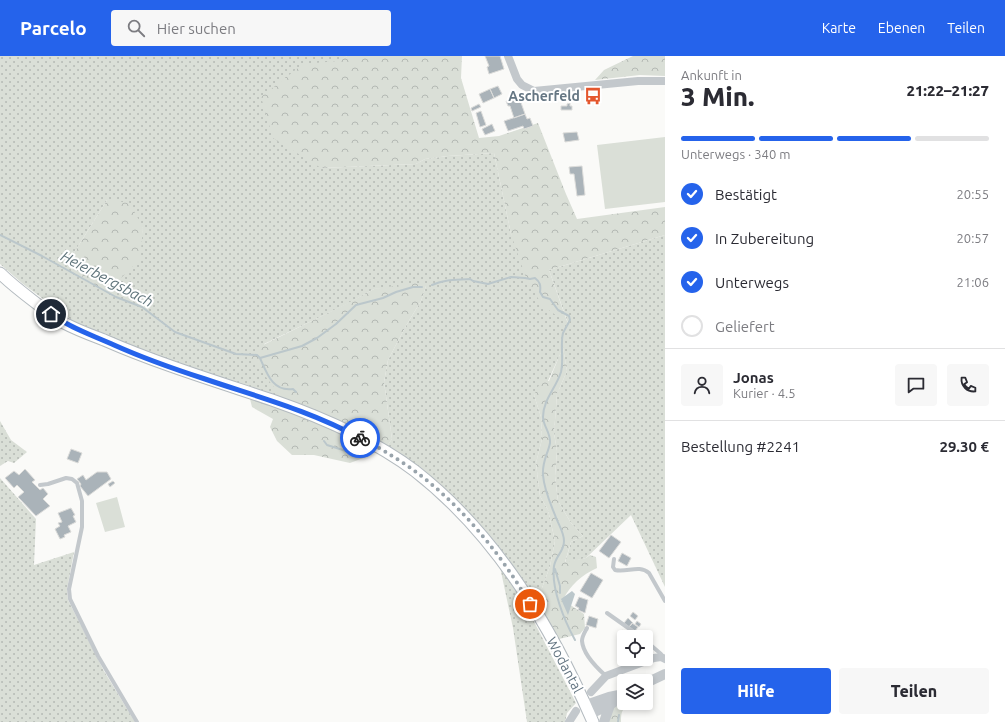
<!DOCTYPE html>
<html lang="de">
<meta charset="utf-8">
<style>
:root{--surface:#fff;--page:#f7f7f7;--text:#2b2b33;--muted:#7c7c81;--line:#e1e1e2;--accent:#2563eb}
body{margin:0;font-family:Ubuntu,sans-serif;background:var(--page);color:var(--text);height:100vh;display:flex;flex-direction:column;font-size:15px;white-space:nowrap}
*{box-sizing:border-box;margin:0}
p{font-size:13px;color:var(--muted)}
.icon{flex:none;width:22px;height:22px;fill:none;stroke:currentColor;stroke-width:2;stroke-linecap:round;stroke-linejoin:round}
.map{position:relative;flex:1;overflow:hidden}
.sheet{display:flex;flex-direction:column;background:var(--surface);width:340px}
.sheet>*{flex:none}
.controls{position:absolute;left:617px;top:574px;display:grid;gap:8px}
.controls a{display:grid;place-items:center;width:36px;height:36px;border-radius:4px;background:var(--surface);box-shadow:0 2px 6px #0003;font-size:20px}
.pin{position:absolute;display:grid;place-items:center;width:34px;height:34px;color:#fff;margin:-17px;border:2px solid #fff;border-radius:50%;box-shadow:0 1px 4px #0007}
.courier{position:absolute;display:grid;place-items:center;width:40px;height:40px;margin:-20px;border:3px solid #2563eb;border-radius:50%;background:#fff;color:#222;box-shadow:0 1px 5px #0007}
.summary em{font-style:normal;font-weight:800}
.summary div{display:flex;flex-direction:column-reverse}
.summary{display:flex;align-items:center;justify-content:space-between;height:68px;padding:0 16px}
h1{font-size:26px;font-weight:800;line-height:30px}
.bar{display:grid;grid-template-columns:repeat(4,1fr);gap:6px 4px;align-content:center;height:48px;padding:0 16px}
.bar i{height:5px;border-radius:3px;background:var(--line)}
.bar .on{background:var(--accent)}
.bar p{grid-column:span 4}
.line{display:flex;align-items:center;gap:10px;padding:0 16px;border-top:1px solid var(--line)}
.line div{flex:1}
.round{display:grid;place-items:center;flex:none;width:42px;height:42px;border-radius:4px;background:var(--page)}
ol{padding:0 16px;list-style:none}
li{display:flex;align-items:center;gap:12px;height:44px}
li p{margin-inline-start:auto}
li .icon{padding:4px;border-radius:50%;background:var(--accent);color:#fff;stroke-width:4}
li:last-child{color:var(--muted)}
li i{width:22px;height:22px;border:2px solid var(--line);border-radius:50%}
.button{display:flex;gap:8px;margin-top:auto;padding:8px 16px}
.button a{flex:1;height:46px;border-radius:4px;background:var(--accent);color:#fff;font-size:16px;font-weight:800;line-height:46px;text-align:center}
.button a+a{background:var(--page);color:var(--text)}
header{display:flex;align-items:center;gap:24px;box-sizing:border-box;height:56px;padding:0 20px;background:var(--accent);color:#fff}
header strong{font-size:19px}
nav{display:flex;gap:22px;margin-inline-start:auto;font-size:14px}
.search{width:280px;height:36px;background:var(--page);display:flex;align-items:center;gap:10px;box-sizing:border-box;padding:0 14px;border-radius:4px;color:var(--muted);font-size:15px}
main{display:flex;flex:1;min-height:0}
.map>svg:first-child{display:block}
.grass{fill:url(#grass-dots);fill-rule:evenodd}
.forest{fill:url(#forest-crowns)}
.garden{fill:#dadfd7}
.water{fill:#bbc7cb}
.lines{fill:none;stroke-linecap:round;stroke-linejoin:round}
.stream{stroke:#bbc7cb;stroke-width:2}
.building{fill:#aab3b9;stroke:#dcdcda}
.secondary-casing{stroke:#b3babf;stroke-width:13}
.service{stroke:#c3c8cc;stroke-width:4}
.minor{stroke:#c3c8cc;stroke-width:8}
.tertiary{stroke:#c3c8cc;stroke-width:10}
.secondary{stroke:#fff;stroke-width:11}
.done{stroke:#99a4ac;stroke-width:4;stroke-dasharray:0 7.2}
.route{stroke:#2563eb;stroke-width:5}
.labels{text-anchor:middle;stroke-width:4;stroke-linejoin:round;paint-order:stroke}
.poi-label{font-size:14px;font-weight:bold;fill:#657683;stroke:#fff;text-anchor:end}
.street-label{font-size:14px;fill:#657683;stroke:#fff}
.water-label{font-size:15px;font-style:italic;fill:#60757c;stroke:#fff}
</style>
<header>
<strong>Parcelo</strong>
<div class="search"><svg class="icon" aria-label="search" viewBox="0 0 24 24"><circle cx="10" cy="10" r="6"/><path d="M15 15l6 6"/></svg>Hier suchen</div>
<nav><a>Karte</a><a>Ebenen</a><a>Teilen</a></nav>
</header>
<main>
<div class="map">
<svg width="665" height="666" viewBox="0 0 665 666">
<defs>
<pattern id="grass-dots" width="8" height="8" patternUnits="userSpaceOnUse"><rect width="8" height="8" fill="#dadfd7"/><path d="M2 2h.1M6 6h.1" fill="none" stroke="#b4b9b4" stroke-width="1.8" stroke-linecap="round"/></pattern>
<pattern id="forest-crowns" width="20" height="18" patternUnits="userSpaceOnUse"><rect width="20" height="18" fill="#dadfd7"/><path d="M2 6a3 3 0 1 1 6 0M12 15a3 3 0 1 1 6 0" fill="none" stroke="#b4b9b4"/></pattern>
</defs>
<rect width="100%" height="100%" fill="#fafaf8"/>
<path class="grass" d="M0,0H347L338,6L321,112L416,108L425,103L448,100L494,97L511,178L568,267L549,214L665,179V531L631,459L586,502L565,507L571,486L583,480L571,467L558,445L555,420L557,395L554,377L557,338L567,315L563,292L548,325L534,339L541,361L542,383L536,407L540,440L548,454L555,485L550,510L537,546L518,518L387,390L392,383L384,326L388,304L407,268L421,245L426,230L374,233L347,248L264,288L280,339V341L206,318L138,294L73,265L23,228L0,208ZM107,144L143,172L142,178L107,236L84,224L72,200Z
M0,365L11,384L27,396L14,407L8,405L0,410Z
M0,422L36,463L34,509L74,496L67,533L68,544L104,615L135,666H0Z
M500,511L528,554L576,647L567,657L565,666H527L513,572Z"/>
<path class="forest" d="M347,0H462L461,22L479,82L499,80L538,67L566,138L577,163L665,151V179L549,214L568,268L542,249L526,222L511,178L494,97L448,100L425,103L416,108L321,112L273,82L261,41L303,8L338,5Z
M633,0H665V20L640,19L595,24L604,14Z
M107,144L130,147L143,172L140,203L107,236L84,224L72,200Z
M415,227L426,230L421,245L407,268L388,304L384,326L392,383L387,390L366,401L350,407L314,399H292L277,385L270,371L273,363L252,351L250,343L276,349L280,339L251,302L263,289L348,247L374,233Z
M563,291L567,315L557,338L554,377L557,395L555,420L558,445L571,467L583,480L571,486L565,506L586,502L590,499L596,501L597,512C582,519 570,529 563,544L584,558L585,572L580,578L559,583L537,546L550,510L555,485L548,454L540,440L536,407L542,383L541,361L534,339L541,325H549Z
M624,644V647H631C622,653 621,655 621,666H608L612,653Z"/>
<path class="garden" d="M665,81V146L605,153L597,89Z
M117,441L125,471L105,476L96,447Z"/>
<path class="water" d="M572,535L575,538L568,559L561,543Z"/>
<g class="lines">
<path class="stream" d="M0,179L42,200L116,241L142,251L175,276L236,298L257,299L260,302L302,290L317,282L336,268L356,249L383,242L396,236L413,231H422
M432,229C444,223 457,224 470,223L473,225L488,228L511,221L525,222L530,223L535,222C540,226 541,229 540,236L543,241L550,243L558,254L569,260L570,264C568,268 565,273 563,277C560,289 564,304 561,316C556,332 543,344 543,361C543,370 551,377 550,387C548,398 542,405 543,419C544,433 550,447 555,459C558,468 564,476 564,485C564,496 556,499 554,510C551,532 564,564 575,584
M260,302C267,318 273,336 293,333L296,336
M324,385L327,389L362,400
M555,513L560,530V537
M618,666L619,659"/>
</g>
<path class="building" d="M485,0H500L504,13L489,18L487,11L489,10Z
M498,30L502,38L494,42L490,33Z
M490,33L494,42L483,47L479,38Z
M519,41L525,58L514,62L510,50H508L506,45Z
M570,47V50H572V54H561V50H567V48Z
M479,48L481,51L472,55L471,52Z
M481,55L486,69L480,71L476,57Z
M525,58L527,63L530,62L533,70L524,73L523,70L508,75L504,65Z
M492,68L495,75L485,79L482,73Z
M577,76L579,84L565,86L563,77Z
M582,110L585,139L577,140L574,118H570L569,111Z
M71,393L82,397L78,407L67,403Z
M25,413L35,424L32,426L40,434L43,432L48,438L43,443L50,450L36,460L18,441L24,436L17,429L14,432L5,422L14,415L19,419Z
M97,416H107L111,423L88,440L80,430L81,428L77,423L83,419L86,424Z
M113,425L115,427L110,431L108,428Z
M71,452L75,459L73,460L76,466L68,470L71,476L64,479L65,481L60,483L55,473L60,470L58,467L62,466L58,457Z
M611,479L621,486L609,502L599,495Z
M622,497L631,502L627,510L618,505Z
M591,517L603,524L592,542L580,535Z
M579,541L588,544L585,557L578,554L579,552L575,550Z
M633,556L638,560L635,564L630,560Z
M589,560L598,563L596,572L586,569Z
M628,562L633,567L629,571L624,567Z
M637,565L641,568L639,571L635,568Z
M632,567L638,571L635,575L629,571Z
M622,574L626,577L624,580L620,577Z"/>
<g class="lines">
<g class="secondary-casing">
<path id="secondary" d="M0,217C14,231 30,242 45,254C52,258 58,264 64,267C77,274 91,279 104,284C159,308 215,325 272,344C321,361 374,384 415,415C497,479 552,572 593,666"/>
</g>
<path class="service" d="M40,429L48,428L66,422L72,423L77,427L82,445V471L69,533L70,543L98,600L137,666
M614,503L613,511L615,514C627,517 639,508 649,517L665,545
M607,557L641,581
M587,572C585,576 582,580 582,585C583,598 597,612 606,620
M646,585L661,598V601"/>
<path class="minor" d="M508,0L517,23L522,29L534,35L638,25H665
M591,636L606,620L654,602L661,601L665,603
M569,666L576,655"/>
<path class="tertiary" d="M646,627L665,618
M586,649L609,641L624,638
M590,658L610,649L622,640
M604,666L610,649"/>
<use href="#secondary" class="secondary"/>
</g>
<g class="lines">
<path class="done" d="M360,382C371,388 382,393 392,400C449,434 497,491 530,548"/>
<path class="route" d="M51,258C70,272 92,279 114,289C143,302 174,313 205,323C258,341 311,355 360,382"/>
</g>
<defs>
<g id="bus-bare" transform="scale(1.38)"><path d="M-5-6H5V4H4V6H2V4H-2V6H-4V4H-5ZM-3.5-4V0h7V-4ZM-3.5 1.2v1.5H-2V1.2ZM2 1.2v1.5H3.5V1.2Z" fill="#e4572e" stroke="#fff" stroke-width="2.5" paint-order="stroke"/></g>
</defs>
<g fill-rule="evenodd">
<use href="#bus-bare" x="593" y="40"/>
</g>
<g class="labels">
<g class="poi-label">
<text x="580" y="45">Ascherfeld</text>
</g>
<g class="street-label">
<text transform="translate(565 609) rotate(62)" y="5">Wodantal</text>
</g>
<g class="water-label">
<text transform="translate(107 223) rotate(28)" y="5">Heierbergsbach</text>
</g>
</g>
</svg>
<div class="controls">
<a><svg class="icon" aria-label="locate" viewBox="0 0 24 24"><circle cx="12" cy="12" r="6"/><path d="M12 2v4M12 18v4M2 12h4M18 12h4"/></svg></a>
<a><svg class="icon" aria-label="layers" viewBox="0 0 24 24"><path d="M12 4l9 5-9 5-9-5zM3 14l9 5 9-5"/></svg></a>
</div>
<div class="pin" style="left:530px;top:548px;background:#ea580c"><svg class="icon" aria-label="bag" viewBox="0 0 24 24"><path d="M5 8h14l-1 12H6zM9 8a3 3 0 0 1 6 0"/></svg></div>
<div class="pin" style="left:51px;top:258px;background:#1f2937"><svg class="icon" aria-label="home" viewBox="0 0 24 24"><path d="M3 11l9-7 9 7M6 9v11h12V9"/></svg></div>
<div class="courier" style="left:360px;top:382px"><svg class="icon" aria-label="bike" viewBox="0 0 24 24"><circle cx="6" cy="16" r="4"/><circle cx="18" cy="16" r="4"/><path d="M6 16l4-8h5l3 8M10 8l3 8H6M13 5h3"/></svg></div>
</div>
<section class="sheet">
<div class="summary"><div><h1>3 Min.</h1><p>Ankunft in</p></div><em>21:22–21:27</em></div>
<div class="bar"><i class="on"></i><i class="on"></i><i class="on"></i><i></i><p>Unterwegs · 340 m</p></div>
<ol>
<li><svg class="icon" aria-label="check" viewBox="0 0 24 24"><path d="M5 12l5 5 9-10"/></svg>Bestätigt<p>20:55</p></li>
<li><svg class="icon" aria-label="check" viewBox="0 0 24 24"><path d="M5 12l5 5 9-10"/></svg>In Zubereitung<p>20:57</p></li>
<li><svg class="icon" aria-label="check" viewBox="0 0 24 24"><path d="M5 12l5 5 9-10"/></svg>Unterwegs<p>21:06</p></li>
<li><i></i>Geliefert</li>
</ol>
<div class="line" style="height:72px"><a class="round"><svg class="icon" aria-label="person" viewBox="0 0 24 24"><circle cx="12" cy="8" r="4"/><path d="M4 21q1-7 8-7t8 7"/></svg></a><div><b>Jonas</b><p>Kurier · 4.5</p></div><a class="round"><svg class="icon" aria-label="chat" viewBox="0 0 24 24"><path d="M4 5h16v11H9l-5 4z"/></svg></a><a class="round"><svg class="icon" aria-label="phone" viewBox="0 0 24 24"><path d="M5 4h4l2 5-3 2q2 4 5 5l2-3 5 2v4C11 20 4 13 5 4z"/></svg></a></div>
<div class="line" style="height:52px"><div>Bestellung #2241</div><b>29.30 €</b></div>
<div class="button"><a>Hilfe</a><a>Teilen</a></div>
</section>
</main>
